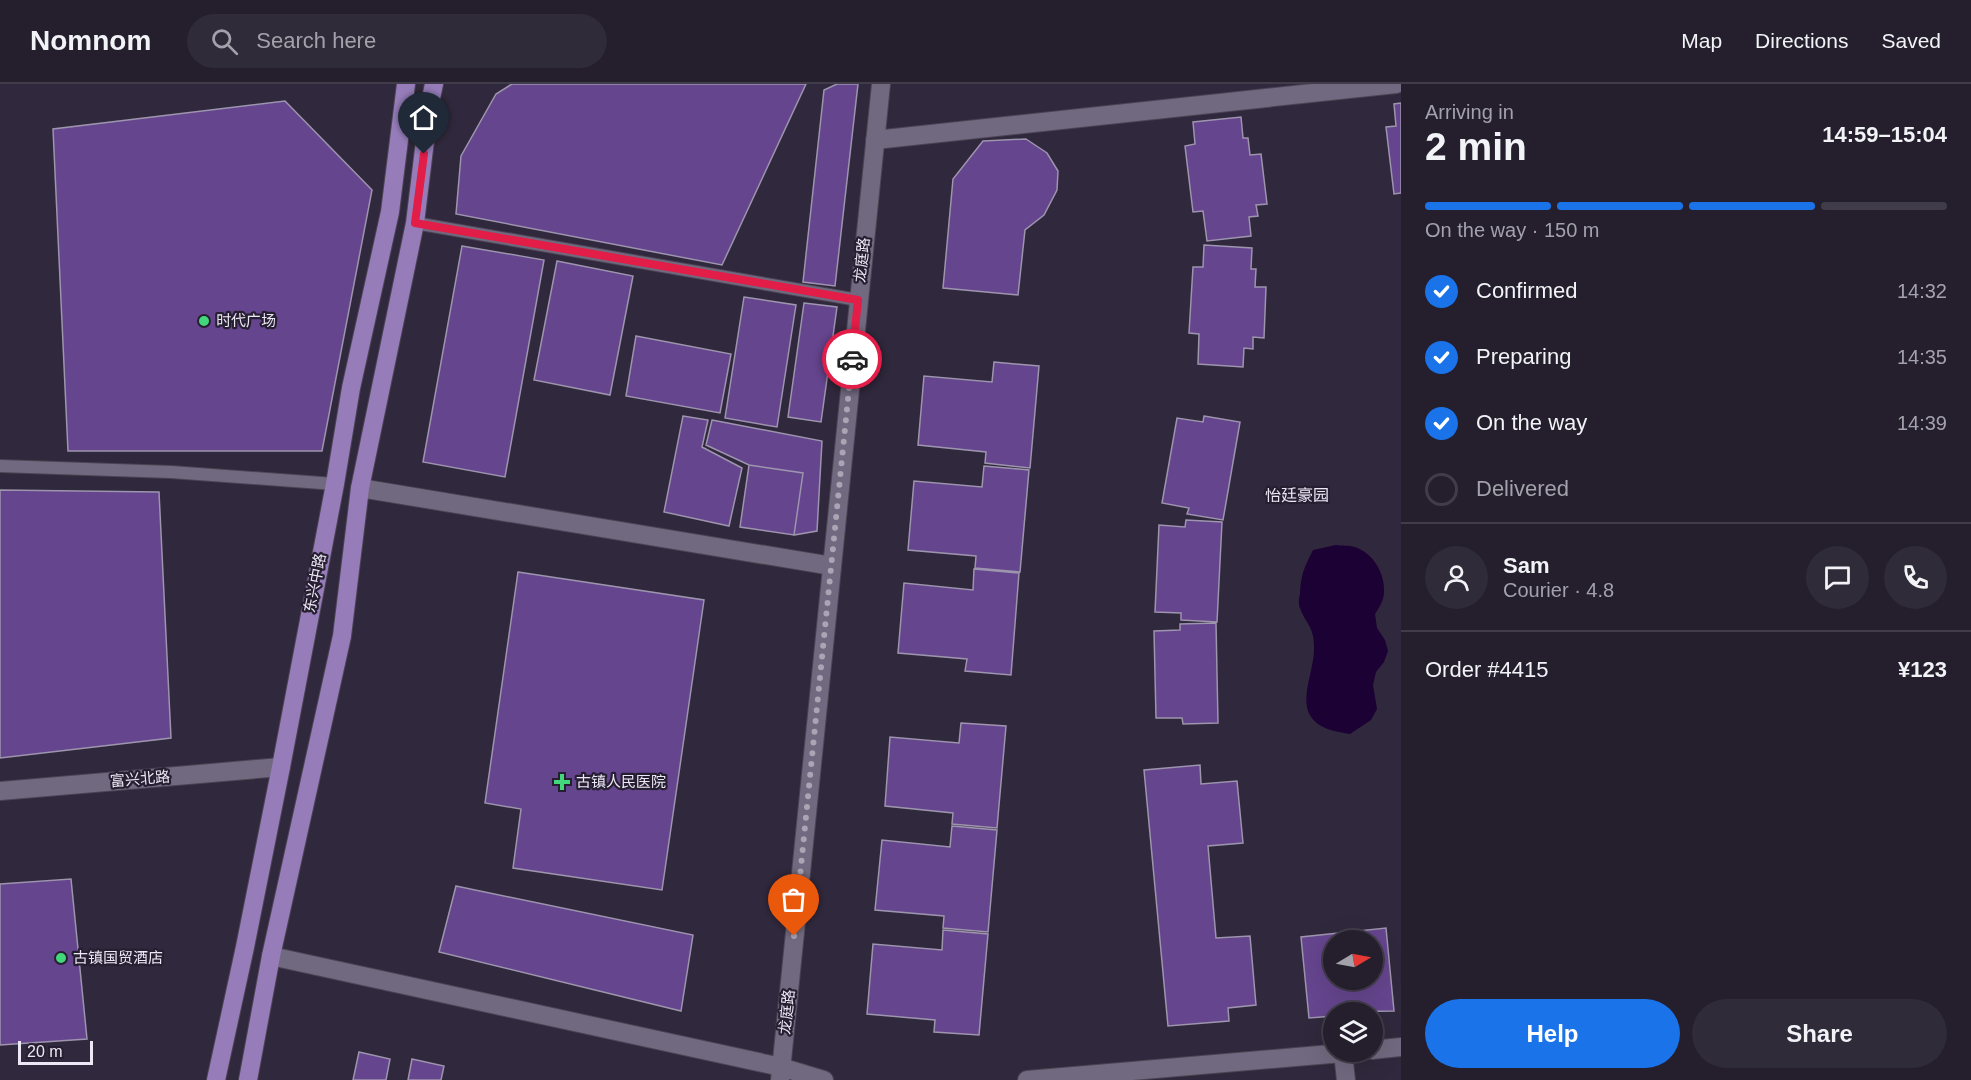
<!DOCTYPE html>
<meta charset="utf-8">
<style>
:root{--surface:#241e2d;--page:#302b39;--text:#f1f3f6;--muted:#a3a2aa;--line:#413c49;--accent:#1a73e8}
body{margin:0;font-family:Arial,"Noto Sans SC",sans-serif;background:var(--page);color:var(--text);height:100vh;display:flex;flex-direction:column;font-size:22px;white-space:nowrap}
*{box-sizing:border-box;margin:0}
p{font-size:20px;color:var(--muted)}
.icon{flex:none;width:33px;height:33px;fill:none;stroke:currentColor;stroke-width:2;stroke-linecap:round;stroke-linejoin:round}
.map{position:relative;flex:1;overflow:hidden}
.panel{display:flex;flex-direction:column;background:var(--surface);width:570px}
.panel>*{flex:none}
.needle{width:39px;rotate:80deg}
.controls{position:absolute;left:1323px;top:846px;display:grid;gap:12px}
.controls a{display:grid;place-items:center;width:60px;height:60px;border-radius:50%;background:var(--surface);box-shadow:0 6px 24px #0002,0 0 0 2px var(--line);font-size:30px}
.scale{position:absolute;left:18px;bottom:15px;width:75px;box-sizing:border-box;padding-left:6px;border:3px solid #ece7f4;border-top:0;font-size:16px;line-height:21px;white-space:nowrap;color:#ece7f4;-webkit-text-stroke:4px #261e31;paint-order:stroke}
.pin{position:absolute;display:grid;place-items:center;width:51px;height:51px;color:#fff;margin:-62px -26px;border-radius:50% 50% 50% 0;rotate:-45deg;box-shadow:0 0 6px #0007}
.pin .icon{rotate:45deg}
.courier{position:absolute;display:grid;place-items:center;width:60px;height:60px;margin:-30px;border:4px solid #e11d48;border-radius:50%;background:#fff;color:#222;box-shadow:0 2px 8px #0007}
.summary em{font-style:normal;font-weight:800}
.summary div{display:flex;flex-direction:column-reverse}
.summary{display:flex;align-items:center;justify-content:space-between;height:102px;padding:0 24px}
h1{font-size:39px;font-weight:800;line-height:45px}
.bar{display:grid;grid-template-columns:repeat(4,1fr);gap:9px 6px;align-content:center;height:72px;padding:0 24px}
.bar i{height:8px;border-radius:4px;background:var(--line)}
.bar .on{background:var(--accent)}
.bar p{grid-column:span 4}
.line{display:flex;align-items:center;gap:15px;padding:0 24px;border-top:2px solid var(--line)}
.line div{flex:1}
.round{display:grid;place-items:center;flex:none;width:63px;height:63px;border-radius:32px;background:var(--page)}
ol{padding:0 24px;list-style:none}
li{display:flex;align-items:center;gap:18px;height:66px}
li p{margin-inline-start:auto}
li .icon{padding:6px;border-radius:50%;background:var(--accent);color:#fff;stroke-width:4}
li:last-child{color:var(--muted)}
li i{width:33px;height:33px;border:3px solid var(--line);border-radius:50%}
.button{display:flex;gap:12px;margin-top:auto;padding:12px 24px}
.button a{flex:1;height:69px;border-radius:36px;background:var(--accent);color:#fff;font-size:24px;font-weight:800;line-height:69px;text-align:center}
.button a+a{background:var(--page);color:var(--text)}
header{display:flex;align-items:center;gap:36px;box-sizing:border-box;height:84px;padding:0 30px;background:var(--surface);border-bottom:2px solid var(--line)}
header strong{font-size:28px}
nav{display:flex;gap:33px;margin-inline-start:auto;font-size:21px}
.search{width:420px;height:54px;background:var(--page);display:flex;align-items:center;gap:15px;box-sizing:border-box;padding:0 21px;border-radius:33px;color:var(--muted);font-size:22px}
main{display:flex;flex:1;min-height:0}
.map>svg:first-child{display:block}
.water{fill:#1c0135}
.building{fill:#65458e;stroke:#9d94ad;stroke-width:1.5;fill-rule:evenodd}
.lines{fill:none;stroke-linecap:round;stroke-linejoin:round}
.lane-casing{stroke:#4b4454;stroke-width:14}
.street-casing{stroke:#4b4454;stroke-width:20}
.primary-casing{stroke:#4b4454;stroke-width:20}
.lane{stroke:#71697f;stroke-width:12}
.street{stroke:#71697f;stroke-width:18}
.primary{stroke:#967dba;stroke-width:18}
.done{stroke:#aaa4b4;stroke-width:6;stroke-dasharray:0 10.8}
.route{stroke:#e11d48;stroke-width:8}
.poi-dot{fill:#43d77b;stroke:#261e31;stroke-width:2}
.labels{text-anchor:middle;stroke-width:4.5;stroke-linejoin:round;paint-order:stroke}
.street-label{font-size:15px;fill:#ece7f4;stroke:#261e31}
.poi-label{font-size:15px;fill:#ece7f4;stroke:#261e31;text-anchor:start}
.neighbourhood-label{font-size:16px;fill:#ece7f4;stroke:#261e31}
</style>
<header>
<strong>Nomnom</strong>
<div class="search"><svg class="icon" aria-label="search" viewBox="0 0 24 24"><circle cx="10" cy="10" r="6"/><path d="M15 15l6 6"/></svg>Search here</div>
<nav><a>Map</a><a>Directions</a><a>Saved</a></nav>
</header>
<main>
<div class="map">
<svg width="1401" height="996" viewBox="0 0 1401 996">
<rect width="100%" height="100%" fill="#30283c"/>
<path class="water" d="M1336,461C1342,462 1349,461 1355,463C1373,469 1385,489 1384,508C1384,516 1379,524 1375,530L1377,544L1385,556L1388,567L1384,578L1376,588L1373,601L1377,625L1371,636L1350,650C1334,647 1315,645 1308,627C1302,608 1315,583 1314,562C1314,542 1305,539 1300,524C1298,520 1299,514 1300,510C1301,490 1304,484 1313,466Z"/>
<path class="building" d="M512,0H806L722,181L456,130L461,72L496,10Z
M837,0H858L835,202L803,198L824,6Z
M285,17L372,106L322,367H68L53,45Z
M1401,19V109L1394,110L1386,43L1396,42L1394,20Z
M1241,33L1243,54H1248L1250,71L1261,70L1267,120L1256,121L1258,132L1249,133L1251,152L1207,157L1203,127L1193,128L1185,62L1195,60L1193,38Z
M1026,55L1047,69L1058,87L1057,106L1044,131L1025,146L1018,211L943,204L953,95L983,57Z
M1204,161L1252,164L1251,185H1256L1255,203H1266L1264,254L1253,253V265L1244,264L1243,283L1198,280L1199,250L1189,249L1193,183H1203Z
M462,162L544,176L505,393L423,378Z
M557,177L633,192L610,311L534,296Z
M744,213L796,221L777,343L725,334Z
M804,219L837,223L821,338L788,333Z
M636,252L731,270L720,329L626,312Z
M994,278L1039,282L1030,384L985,379L986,368L918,361L924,292L992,298Z
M683,332L708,336L702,363L742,384L729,442L664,428Z
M1204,332L1240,338L1223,436L1187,430L1189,424L1162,419L1177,334L1203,338Z
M712,336L822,357L817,447L794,451L803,389L749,381L706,361Z
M749,381L803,389L794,451L740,443Z
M984,382L1029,386L1020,488L975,484L976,472L908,466L914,397L982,403Z
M0,406L159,408L171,654L0,674Z
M1186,436L1222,438L1217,538L1181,536V529L1155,528L1159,441L1185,443Z
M974,485L1019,489L1011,591L965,587L967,575L898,569L904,499L973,506Z
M518,488L704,516L662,806L513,784L521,725L485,719Z
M1216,539L1218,639L1183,640L1182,634H1156L1154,547L1180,546V540Z
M961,639L1006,642L997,744L952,740L953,729L885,722L890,653L959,659Z
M1200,681L1201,700L1237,697L1243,759L1208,762L1216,854L1250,852L1256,921L1228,924L1229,937L1168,942L1144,686Z
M952,742L997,746L988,848L943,844L944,832L875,826L882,756L950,763Z
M71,795L87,955L0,961V800Z
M456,802L693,851L681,927L439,868Z
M1386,844L1394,927L1334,928V932L1309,934L1301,853ZM1334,856H1372V896H1334Z
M943,846L988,850L979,951L934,948L935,936L867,930L873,860L942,866Z
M359,968L390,975L386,996H353Z
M412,975L444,982L441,996H408Z"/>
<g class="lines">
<g class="lane-casing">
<path id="lane" d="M415,139L858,216
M0,382L171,388L335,400"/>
</g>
<g class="street-casing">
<path id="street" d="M875,56L1396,0
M360,404L832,482
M0,707L281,683
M271,872L781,983L824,996
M1372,966L1401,963
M1343,969L1346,996
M780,996L881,0
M1027,996L1354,968"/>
</g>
<g class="primary-casing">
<path id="primary" d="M216,996L245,863L281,683L335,400L351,304L390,128L406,0
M248,996L271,872L342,552L360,404L415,139L429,24L434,0"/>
</g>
<use href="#lane" class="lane"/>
<use href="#street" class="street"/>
<use href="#primary" class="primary"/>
</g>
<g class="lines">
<path class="done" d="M794,852L852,275"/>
<path class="route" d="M424,70L415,139L858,216L852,275"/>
</g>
<g class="poi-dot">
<circle cx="204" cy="237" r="6"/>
<path d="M559 689h6v6h6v6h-6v6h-6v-6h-6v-6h6z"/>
<circle cx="61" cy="874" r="6"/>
</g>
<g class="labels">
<g class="street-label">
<text transform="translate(862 176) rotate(-84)" y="5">龙庭路</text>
<text transform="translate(315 499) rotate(-79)" y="5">东兴中路</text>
<text transform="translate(140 695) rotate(-5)" y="5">富兴北路</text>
<text transform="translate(787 928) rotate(-84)" y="5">龙庭路</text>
</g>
<g class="poi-label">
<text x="216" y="242">时代广场</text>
<text x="576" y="703">古镇人民医院</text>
<text x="73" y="879">古镇国贸酒店</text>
</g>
<g class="neighbourhood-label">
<text x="1297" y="417">怡廷豪园</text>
</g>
</g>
</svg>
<div class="controls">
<a><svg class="needle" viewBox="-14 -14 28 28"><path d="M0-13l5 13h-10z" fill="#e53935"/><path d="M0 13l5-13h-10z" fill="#a3a2aa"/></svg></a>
<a><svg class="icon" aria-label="layers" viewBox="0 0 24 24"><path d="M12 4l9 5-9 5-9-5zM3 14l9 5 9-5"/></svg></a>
</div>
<div class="scale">20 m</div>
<div class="pin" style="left:794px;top:852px;background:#ea580c"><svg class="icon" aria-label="bag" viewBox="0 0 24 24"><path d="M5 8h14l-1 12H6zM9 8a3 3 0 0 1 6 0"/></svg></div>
<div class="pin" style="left:424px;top:70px;background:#1f2937"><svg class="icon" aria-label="home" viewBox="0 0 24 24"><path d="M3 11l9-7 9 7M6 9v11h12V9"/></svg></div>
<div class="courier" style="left:852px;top:275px"><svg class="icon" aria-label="car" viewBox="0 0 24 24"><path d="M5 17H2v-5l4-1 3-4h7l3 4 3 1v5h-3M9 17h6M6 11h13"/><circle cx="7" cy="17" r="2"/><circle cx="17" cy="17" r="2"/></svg></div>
</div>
<section class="panel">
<div class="summary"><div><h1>2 min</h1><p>Arriving in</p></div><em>14:59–15:04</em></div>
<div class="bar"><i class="on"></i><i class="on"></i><i class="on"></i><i></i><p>On the way · 150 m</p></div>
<ol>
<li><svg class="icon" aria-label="check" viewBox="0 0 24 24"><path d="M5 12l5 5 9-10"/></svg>Confirmed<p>14:32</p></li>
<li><svg class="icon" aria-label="check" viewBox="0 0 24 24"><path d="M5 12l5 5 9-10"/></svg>Preparing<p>14:35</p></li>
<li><svg class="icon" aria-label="check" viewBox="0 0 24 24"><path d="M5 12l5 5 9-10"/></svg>On the way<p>14:39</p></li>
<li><i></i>Delivered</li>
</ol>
<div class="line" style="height:108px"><a class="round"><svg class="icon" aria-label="person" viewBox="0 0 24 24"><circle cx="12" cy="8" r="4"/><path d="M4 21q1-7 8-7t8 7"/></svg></a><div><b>Sam</b><p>Courier · 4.8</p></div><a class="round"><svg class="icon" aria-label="chat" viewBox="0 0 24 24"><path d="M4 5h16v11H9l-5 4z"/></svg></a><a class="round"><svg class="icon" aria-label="phone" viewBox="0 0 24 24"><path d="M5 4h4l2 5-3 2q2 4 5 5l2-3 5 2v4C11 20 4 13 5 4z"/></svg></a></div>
<div class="line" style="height:78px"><div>Order #4415</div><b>¥123</b></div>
<div class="button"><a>Help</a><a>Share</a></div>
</section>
</main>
